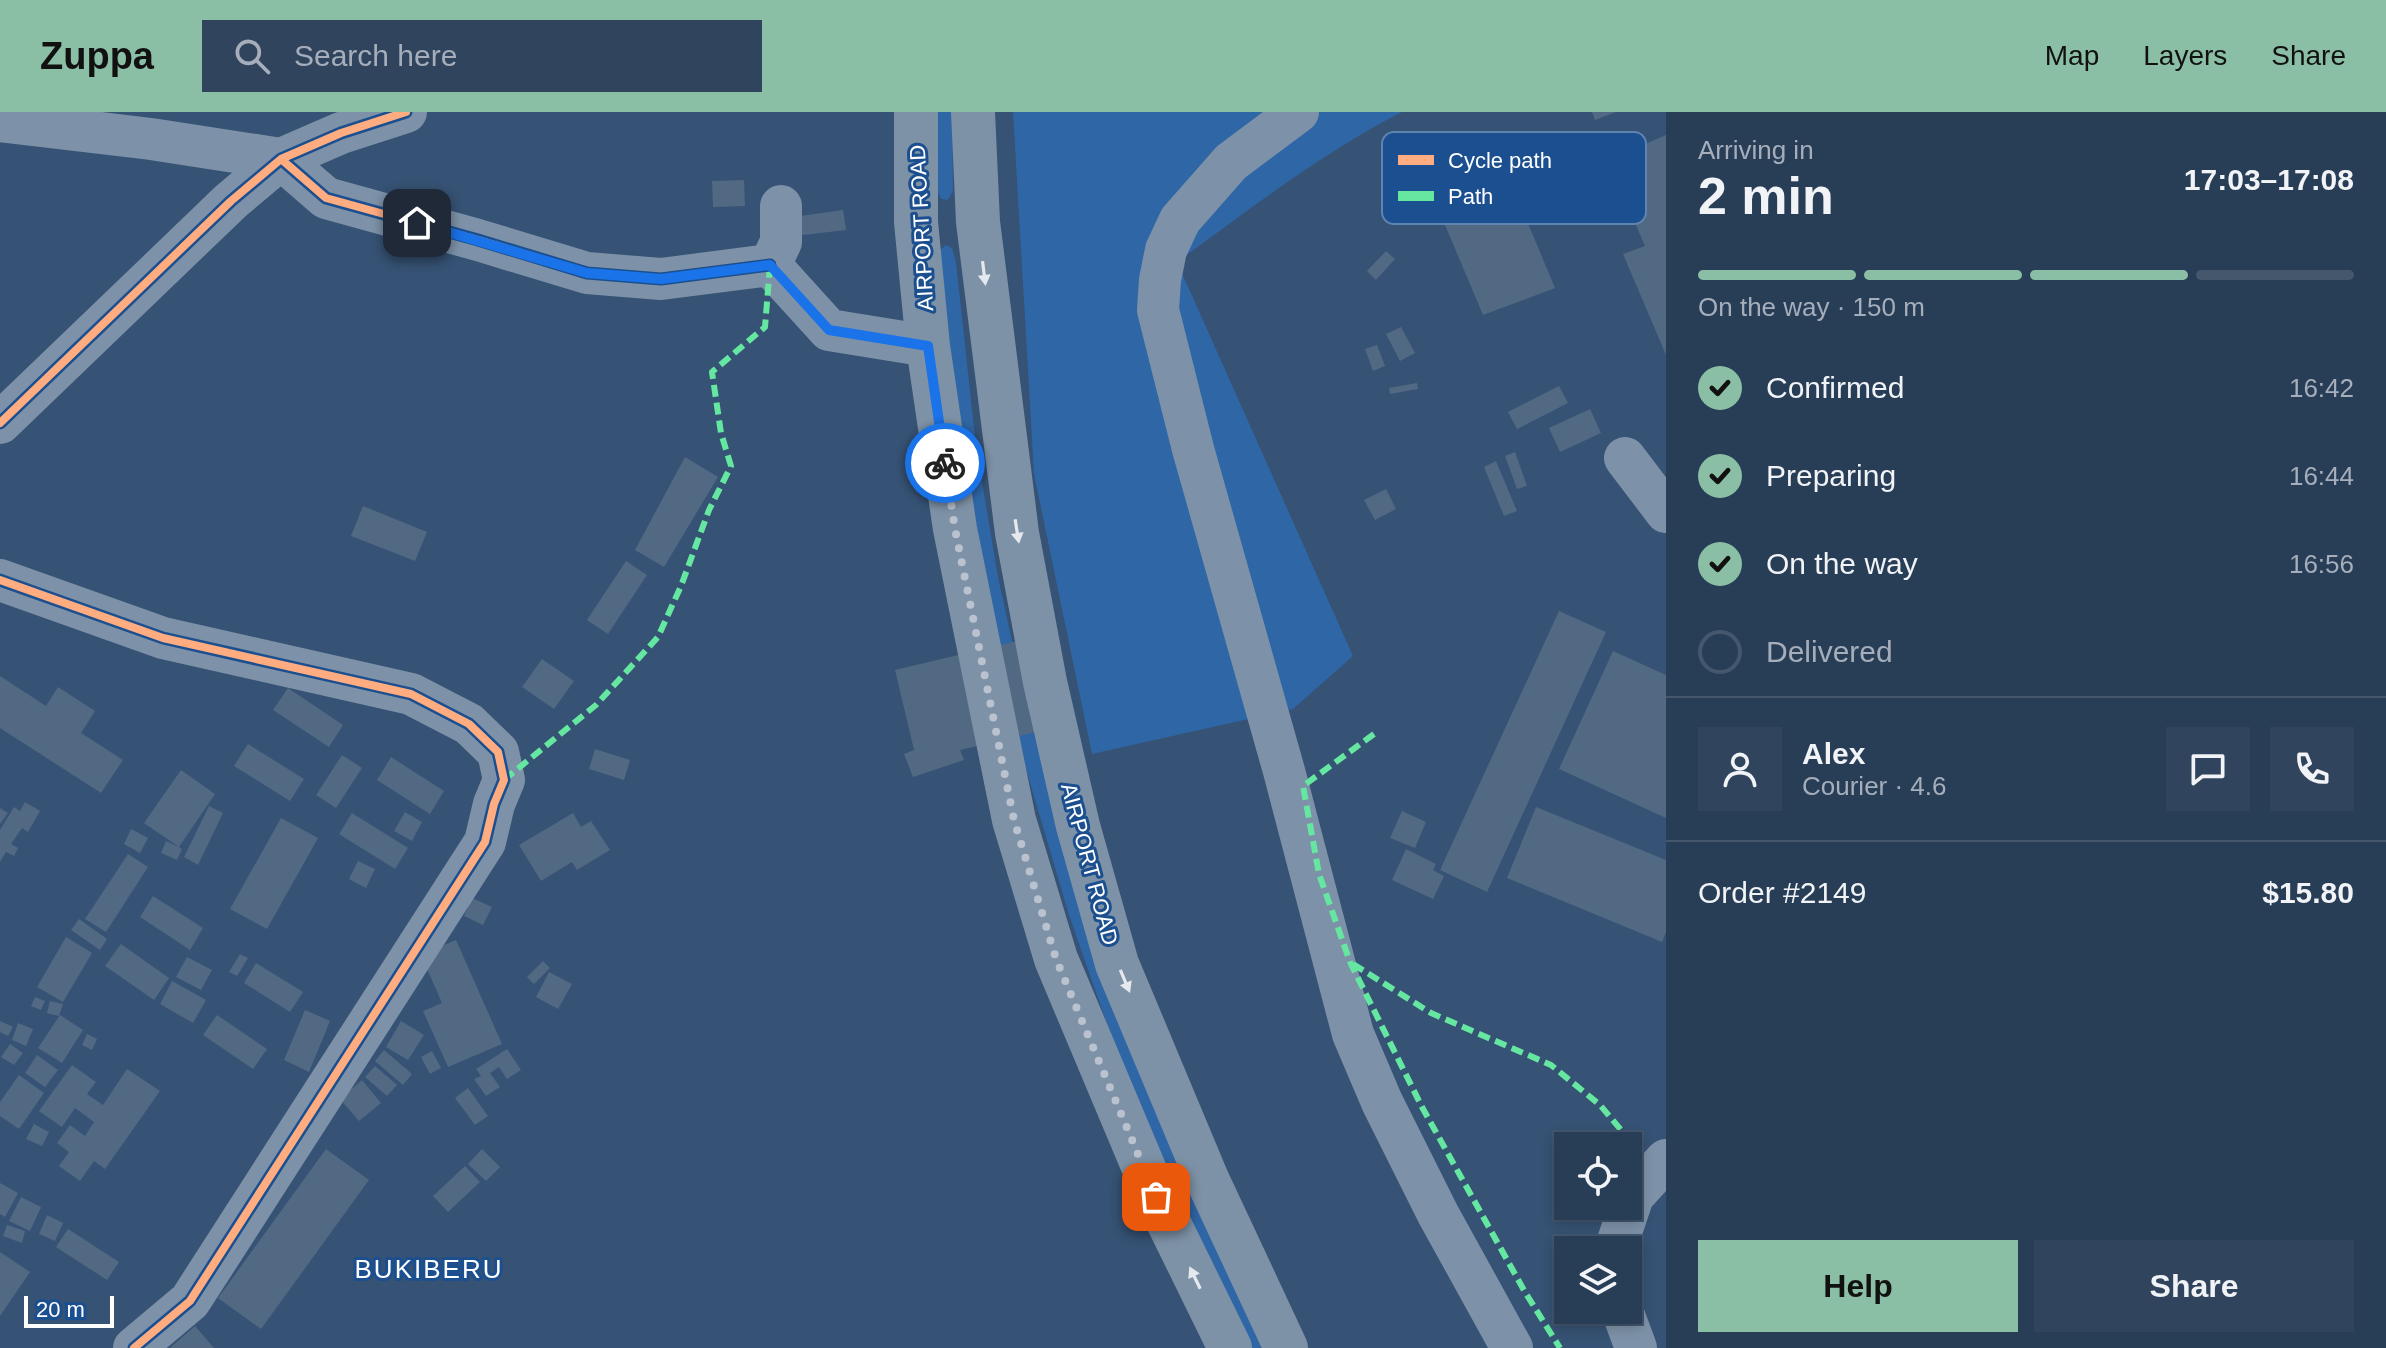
<!DOCTYPE html>
<meta charset="utf-8">
<style>
:root{--surface:#283e57;--page:#30455d;--text:#f1f3f6;--muted:#a5aeba;--line:#44576d;--accent:#8abfa5}
body{margin:0;font-family:Arial,sans-serif;background:var(--page);color:var(--text);height:100vh;display:flex;flex-direction:column;font-size:30px;white-space:nowrap}
*{box-sizing:border-box;margin:0}
p{font-size:26px;color:var(--muted)}
.icon{flex:none;width:44px;height:44px;fill:none;stroke:currentColor;stroke-width:2;stroke-linecap:round;stroke-linejoin:round}
.map{position:relative;flex:1;overflow:hidden}
.drawer{display:flex;flex-direction:column;background:var(--surface);width:720px}
.drawer>*{flex:none}
.buttons{position:absolute;left:1554px;top:1020px;display:grid;gap:16px}
.buttons a{display:grid;place-items:center;width:88px;height:88px;border-radius:0px;background:var(--surface);box-shadow:0 4px 12px #0003,0 0 0 2px var(--line);font-size:40px}
.scale{position:absolute;left:24px;bottom:20px;width:90px;box-sizing:border-box;padding-left:8px;border:4px solid #fff;border-top:0;font-size:22px;line-height:28px;white-space:nowrap;color:#fff;-webkit-text-stroke:6px #1b4f8f;paint-order:stroke}
.pin{position:absolute;display:grid;place-items:center;width:68px;height:68px;color:#fff;margin:-34px;border-radius:16px;box-shadow:0 4px 12px #0006}
.courier{position:absolute;display:grid;place-items:center;width:80px;height:80px;margin:-40px;border:6px solid #1a73e8;border-radius:50%;background:#fff;color:#222;box-shadow:0 2px 10px #0007}
.headline em{font-style:normal;font-weight:700}
.headline div{display:flex;flex-direction:column-reverse}
.headline{display:flex;align-items:center;justify-content:space-between;height:136px;padding:0 32px}
h1{font-size:52px;font-weight:700;line-height:60px}
.bar{display:grid;grid-template-columns:repeat(4,1fr);gap:12px 8px;align-content:center;height:96px;padding:0 32px}
.bar i{height:10px;border-radius:6px;background:var(--line)}
.bar .on{background:var(--accent)}
.bar p{grid-column:span 4}
.line{display:flex;align-items:center;gap:20px;padding:0 32px;border-top:2px solid var(--line)}
.line div{flex:1}
.round{display:grid;place-items:center;flex:none;width:84px;height:84px;border-radius:0px;background:var(--page)}
ol{padding:0 32px;list-style:none}
li{display:flex;align-items:center;gap:24px;height:88px}
li p{margin-inline-start:auto}
li .icon{padding:8px;border-radius:50%;background:var(--accent);color:#111;stroke-width:4}
li:last-child{color:var(--muted)}
li i{width:44px;height:44px;border:4px solid var(--line);border-radius:50%}
.primary-button{display:flex;gap:16px;margin-top:auto;padding:16px 32px}
.primary-button a{flex:1;height:92px;border-radius:0px;background:var(--accent);color:#111;font-size:32px;font-weight:700;line-height:92px;text-align:center}
.primary-button a+a{background:var(--page);color:var(--text)}
header{display:flex;align-items:center;gap:48px;box-sizing:border-box;height:112px;padding:0 40px;background:var(--accent);color:#111}
header strong{font-size:38px}
nav{display:flex;gap:44px;margin-inline-start:auto;font-size:28px}
.search{width:560px;height:72px;background:var(--page);display:flex;align-items:center;gap:20px;box-sizing:border-box;padding:0 28px;border-radius:0px;color:var(--muted);font-size:30px}
main{display:flex;flex:1;min-height:0}
.map>svg:first-child{display:block}
.green{fill:#2f66a5}
.building{fill:#526984}
.lines{fill:none;stroke-linecap:round;stroke-linejoin:round}
.minor{stroke:#7d92a8;stroke-width:42}
.highway{stroke:#7e92a7;stroke-width:44}
.quiet{stroke:#66e7a1;stroke-width:6;stroke-dasharray:12 6;stroke-linecap:butt}
.cycleway-casing{stroke:#1b4f8f;stroke-width:13}
.cycleway{stroke:#ffac80;stroke-width:8}
.oneway{fill:#e5e9ed}
.done{stroke:#b9c2ce;stroke-width:8;stroke-dasharray:0 14.4}
.route{stroke:#1a73e8;stroke-width:10}
.labels{text-anchor:middle;stroke-width:6;stroke-linejoin:round;paint-order:stroke}
.street-label{font-size:22px;fill:#fff;stroke:#1b4f8f}
.quarter-label{font-size:26px;letter-spacing:2px;fill:#fff;stroke:#1b4f8f}
.key{fill:#1b4f8f;stroke:#5f84b1;stroke-width:2}
.key-label{font-size:22px;fill:#fff}
</style>
<header>
<strong>Zuppa</strong>
<div class="search"><svg class="icon" aria-label="search" viewBox="0 0 24 24"><circle cx="10" cy="10" r="6"/><path d="M15 15l6 6"/></svg>Search here</div>
<nav><a>Map</a><a>Layers</a><a>Share</a></nav>
</header>
<main>
<div class="map">
<svg width="1666" height="1236" viewBox="0 0 1666 1236">
<rect width="100%" height="100%" fill="#365274"/>
<path class="green" d="M936,0H952L953,79L948,88L941,87L937,78Z
M1013,0H1402C1322,41 1250,97 1177,150L1353,544L1293,597L1092,642L1034,362Z
M946,133L952,136L956,150L976,334L998,465L1027,598L1083,791L1267,1236H1248L1215,1173L1124,961L1069,803L1013,613L961,347L940,138Z"/>
<path class="building" d="M1592,0H1616L1595,8Z
M1666,23V243L1623,142L1645,134L1608,48Z
M1499,42L1555,176L1483,203L1429,75Z
M744,68L745,94L713,95L712,69Z
M843,98L846,118L795,124L793,105Z
M1386,139L1395,147L1376,168L1367,159Z
M1401,215L1415,241L1400,249L1386,222Z
M1377,233L1385,254L1373,259L1365,237Z
M1417,271L1418,277L1390,282L1389,276Z
M1559,274L1568,291L1517,317L1508,300Z
M1590,297L1601,321L1560,340L1549,316Z
M1515,340L1527,374L1517,377L1505,344Z
M685,345L718,365L664,455L635,438Z
M1496,349L1517,399L1504,404L1484,355Z
M1386,377L1396,397L1375,408L1364,388Z
M363,394L427,420L415,449L351,424Z
M626,449L647,463L608,522L587,508Z
M1559,499L1606,520L1487,780L1440,758Z
M1051,521L1074,611L960,638L964,648L913,665L904,642L914,638L895,558Z
M1613,539L1666,563V706L1559,657Z
M542,547L574,569L554,597L522,575Z
M0,564L46,594L58,575L95,599L81,621L123,648L101,681L0,616Z
M288,576L343,613L329,635L273,598Z
M248,632L304,667L290,689L234,654Z
M595,637L630,648L624,668L589,657Z
M342,643L362,656L336,696L316,683Z
M391,645L444,679L430,702L377,668Z
M181,658L215,682L179,735L182,737L177,748L161,741L166,729L179,735L144,711Z
M25,690L40,699L28,720L22,716L11,732L18,736L14,744L6,740L0,750V718L14,695L20,699Z
M209,694L223,701L198,753L184,745Z
M1536,695L1666,748V820L1662,830L1507,766Z
M0,696L8,701L0,712Z
M1402,699L1426,710L1415,736L1390,726Z
M405,700L422,710L412,729L394,719Z
M352,701L408,736L395,757L339,722Z
M573,701L581,715L591,709L610,738L577,758L572,750L541,769L519,733Z
M281,706L318,726L267,817L230,797Z
M131,717L148,726L140,741L124,732Z
M1406,737L1436,752L1433,758L1444,764L1433,787L1392,768Z
M128,742L148,755L106,820L85,807Z
M358,749L375,757L366,776L349,767Z
M153,784L203,816L190,838L140,805Z
M472,786L492,795L483,813L464,804Z
M79,807L107,827L100,838L71,818Z
M66,825L92,841L63,890L37,875Z
M456,828L502,932L448,955L423,899L442,891L421,843Z
M121,832L169,866L154,888L105,854Z
M240,842L248,846L237,864L229,860Z
M187,845L212,858L201,878L176,865Z
M543,849L550,856L534,872L527,865Z
M256,851L303,880L290,900L244,871Z
M549,860L572,872L558,897L536,885Z
M172,869L206,888L193,911L160,892Z
M35,885L45,889L41,898L31,894Z
M50,889L63,892L59,904L47,901Z
M305,898L330,909L309,960L284,948Z
M60,903L83,918L62,951L38,936Z
M217,903L267,937L253,957L203,923Z
M0,909L13,915L8,924L0,920Z
M401,909L424,923L408,948L386,935Z
M18,911L33,917L26,934L12,928Z
M87,922L97,927L92,938L82,933Z
M10,932L23,941L14,953L1,945Z
M507,937L521,958L507,967L499,955L490,961L500,975L486,984L474,967L481,964L476,957Z
M384,938L412,962L403,973L375,949Z
M432,939L441,956L430,962L421,945Z
M37,943L58,958L45,975L25,961Z
M72,953L96,970L87,982L103,993L127,957L160,979L105,1057L94,1049L80,1069L59,1054L69,1040L57,1031L70,1013L85,1024L94,1010L75,996L62,1015L39,999Z
M375,954L397,973L387,984L365,965Z
M19,963L44,981L19,1017L0,1004V990Z
M362,968L381,991L359,1009L340,987Z
M468,976L488,1004L475,1013L455,986Z
M34,1012L49,1020L42,1034L26,1027Z
M326,1037L369,1068L261,1217L218,1186Z
M482,1037L500,1055L486,1069L468,1052Z
M465,1054L480,1070L448,1100L433,1084Z
M0,1071L18,1081L5,1105L0,1102Z
M21,1085L41,1095L30,1119L9,1109Z
M47,1103L63,1111L55,1129L39,1122Z
M7,1113L25,1119L22,1131L3,1124Z
M68,1117L119,1150L107,1168L56,1135Z
M0,1140L30,1160L0,1204Z
M195,1214L214,1236H170Z"/>
<g class="lines">
<path class="minor" d="M1298,0L1231,50L1180,108L1166,138L1160,168L1158,198L1193,337L1284,659L1353,922L1382,990L1438,1102L1512,1236
M0,9L151,27L281,47L326,86L478,128L587,161L661,167L770,153
M781,94V130L770,153L829,218L928,234
M0,311L231,89L281,47L341,21L406,0
M1625,346L1666,400
M0,468L163,526L411,582L469,612L498,640L504,668L494,692L485,730L190,1189L134,1236
M1615,1138L1633,1084L1666,1048
M1622,1198L1636,1236"/>
<path class="highway" d="M916,0V110L928,234L955,417L1014,708L1056,847L1156,1085L1230,1236
M973,0L978,110L1017,421L1045,570L1078,714L1117,852L1207,1067L1286,1236"/>
<path class="quiet" d="M1374,622L1303,674L1319,762L1350,850L1422,995L1525,1180L1560,1236
M504,668L596,593L658,525L681,474L709,398L731,354L721,321L712,260L765,215L770,153
M1353,852L1431,901L1551,953L1600,993L1627,1025L1637,1048L1633,1084"/>
<g class="cycleway-casing">
<path id="cycleway" d="M281,47L326,86L478,128L587,161L661,167L770,153
M0,311L231,89L281,47L341,21L406,0
M0,468L163,526L411,582L469,612L498,640L504,668L494,692L485,730L190,1189L134,1236"/>
</g>
<use href="#cycleway" class="cycleway"/>
</g>
<defs><path id="oneway-solid" d="M-6-.8H1V-3.2L6.5 0L1 3.2V.8H-6Z" transform="scale(2)"/></defs>
<g class="oneway">
<use href="#oneway-solid" transform="translate(984 161) rotate(83)"/>
<use href="#oneway-solid" transform="translate(1017 419) rotate(81)"/>
<use href="#oneway-solid" transform="translate(1125 869) rotate(67)"/>
<use href="#oneway-solid" transform="translate(1195 1166) rotate(-116)"/>
</g>
<g class="lines">
<path class="done" d="M945,351L955,417L1014,708L1056,847L1156,1085"/>
<path class="route" d="M417,111L587,161L661,167L770,153L829,218L928,234L945,351"/>
</g>
<g class="labels">
<g class="street-label">
<text transform="translate(921 116) rotate(-93)" y="8">AIRPORT ROAD</text>
<text transform="translate(1090 752) rotate(75)" y="8">AIRPORT ROAD</text>
</g>
<g class="quarter-label">
<text x="429" y="1166">BUKIBERU</text>
</g>
</g>
<rect x="1382" y="20" width="264" height="92" rx="12" class="key"/>
<rect x="1398" y="43" width="36" height="10" fill="#ffac80"/>
<rect x="1398" y="79" width="36" height="10" fill="#66e7a1"/>
<g class="key-label">
<text x="1448" y="56">Cycle path</text>
<text x="1448" y="92">Path</text>
</g>
</svg>
<div class="buttons">
<a><svg class="icon" aria-label="locate" viewBox="0 0 24 24"><circle cx="12" cy="12" r="6"/><path d="M12 2v4M12 18v4M2 12h4M18 12h4"/></svg></a>
<a><svg class="icon" aria-label="layers" viewBox="0 0 24 24"><path d="M12 4l9 5-9 5-9-5zM3 14l9 5 9-5"/></svg></a>
</div>
<div class="scale">20 m</div>
<div class="pin" style="left:1156px;top:1085px;background:#ea580c"><svg class="icon" aria-label="bag" viewBox="0 0 24 24"><path d="M5 8h14l-1 12H6zM9 8a3 3 0 0 1 6 0"/></svg></div>
<div class="pin" style="left:417px;top:111px;background:#1f2937"><svg class="icon" aria-label="home" viewBox="0 0 24 24"><path d="M3 11l9-7 9 7M6 9v11h12V9"/></svg></div>
<div class="courier" style="left:945px;top:351px"><svg class="icon" aria-label="bike" viewBox="0 0 24 24"><circle cx="6" cy="16" r="4"/><circle cx="18" cy="16" r="4"/><path d="M6 16l4-8h5l3 8M10 8l3 8H6M13 5h3"/></svg></div>
</div>
<section class="drawer">
<div class="headline"><div><h1>2 min</h1><p>Arriving in</p></div><em>17:03–17:08</em></div>
<div class="bar"><i class="on"></i><i class="on"></i><i class="on"></i><i></i><p>On the way · 150 m</p></div>
<ol>
<li><svg class="icon" aria-label="check" viewBox="0 0 24 24"><path d="M5 12l5 5 9-10"/></svg>Confirmed<p>16:42</p></li>
<li><svg class="icon" aria-label="check" viewBox="0 0 24 24"><path d="M5 12l5 5 9-10"/></svg>Preparing<p>16:44</p></li>
<li><svg class="icon" aria-label="check" viewBox="0 0 24 24"><path d="M5 12l5 5 9-10"/></svg>On the way<p>16:56</p></li>
<li><i></i>Delivered</li>
</ol>
<div class="line" style="height:144px"><a class="round"><svg class="icon" aria-label="person" viewBox="0 0 24 24"><circle cx="12" cy="8" r="4"/><path d="M4 21q1-7 8-7t8 7"/></svg></a><div><b>Alex</b><p>Courier · 4.6</p></div><a class="round"><svg class="icon" aria-label="chat" viewBox="0 0 24 24"><path d="M4 5h16v11H9l-5 4z"/></svg></a><a class="round"><svg class="icon" aria-label="phone" viewBox="0 0 24 24"><path d="M5 4h4l2 5-3 2q2 4 5 5l2-3 5 2v4C11 20 4 13 5 4z"/></svg></a></div>
<div class="line" style="height:104px"><div>Order #2149</div><b>$15.80</b></div>
<div class="primary-button"><a>Help</a><a>Share</a></div>
</section>
</main>
